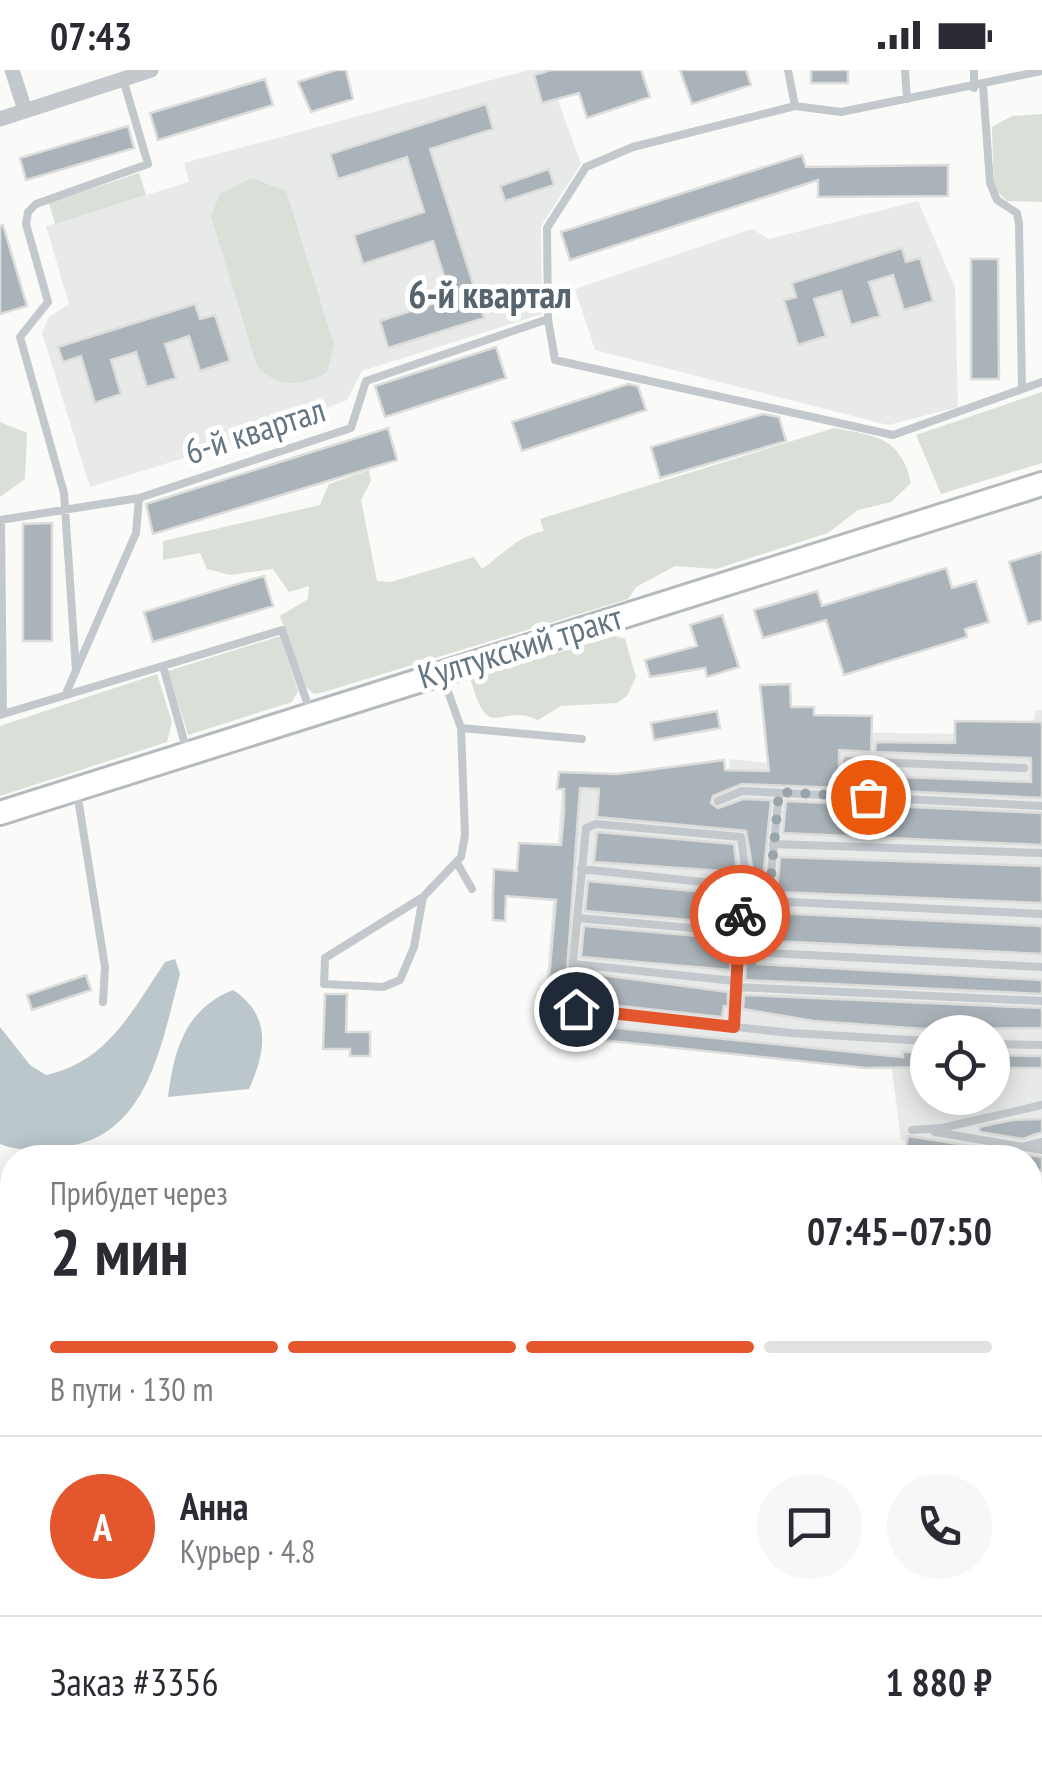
<!DOCTYPE html>
<html lang="ru">
<meta charset="utf-8">
<style>
:root{--surface:#fff;--page:#f7f7f7;--text:#2b2b33;--muted:#7c7c81;--line:#e1e1e2;--accent:#e4572e}
body{margin:0;font-family:"PT Sans Narrow",sans-serif;background:var(--page);color:var(--text);height:100vh;display:flex;flex-direction:column;font-size:38px;white-space:nowrap}
*{box-sizing:border-box;margin:0}
p{font-size:32px;color:var(--muted)}
.icon{flex:none;width:55px;height:55px;fill:none;stroke:currentColor;stroke-width:2;stroke-linecap:round;stroke-linejoin:round}
.map{position:relative;flex:1;overflow:hidden}
.side{position:absolute;left:0px;top:1075px;width:1042px;height:622px;display:flex;flex-direction:column;background:var(--surface);border-radius:40px 40px 0 0;box-shadow:0 5px 25px #0003}
.side>*{flex:none}
.controls{position:absolute;left:910px;top:945px;display:grid;gap:20px}
.controls a{display:grid;place-items:center;width:100px;height:100px;border-radius:50%;background:var(--surface);box-shadow:0 5px 25px #0003;font-size:50px}
.pin{position:absolute;display:grid;place-items:center;width:85px;height:85px;color:#fff;margin:-42px;border:5px solid #fff;border-radius:50%;box-shadow:0 2px 10px #0007}
.courier{position:absolute;display:grid;place-items:center;width:100px;height:100px;margin:-50px;border:8px solid #e4572e;border-radius:50%;background:#fff;color:#222;box-shadow:0 2px 12px #0007}
.headline em{font-style:normal;font-weight:700}
.headline div{display:flex;flex-direction:column-reverse}
.headline{display:flex;align-items:center;justify-content:space-between;height:170px;padding:0 50px}
h1{font-size:65px;font-weight:700;line-height:75px}
.bar{display:grid;grid-template-columns:repeat(4,1fr);gap:15px 10px;align-content:center;height:120px;padding:0 50px}
.bar i{height:12px;border-radius:8px;background:var(--line)}
.bar .selected{background:var(--accent)}
.bar p{grid-column:span 4}
.line{display:flex;align-items:center;gap:25px;padding:0 50px;border-top:2px solid var(--line)}
.line div{flex:1}
.round{display:grid;place-items:center;flex:none;width:105px;height:105px;border-radius:52px;background:var(--page)}
.status{display:flex;justify-content:space-between;align-items:center;height:70px;padding:0 50px;background:var(--surface);direction:ltr}
.status svg{height:28px;fill:currentColor}
.map>svg:first-child{display:block}
.built{fill:#e8e9e9;fill-rule:evenodd}
.green{fill:#dadfd7}
.water{fill:#bbc7cb}
.building{fill:#aab3b9;stroke:#dcdcda;stroke-width:2.5}
.lines{fill:none;stroke-linecap:round;stroke-linejoin:round}
.primary-casing{stroke:#b5babe;stroke-width:28}
.service{stroke:#c3c8cc;stroke-width:8}
.minor{stroke:#c3c8cc;stroke-width:15}
.primary{stroke:#fff;stroke-width:22}
.done{stroke:#99a4ac;stroke-width:10;stroke-dasharray:0 18}
.route{stroke:#e4572e;stroke-width:12}
.labels{text-anchor:middle;stroke-width:10;stroke-linejoin:round;paint-order:stroke}
.street-label{font-size:35px;fill:#657683;stroke:#fff}
.neighbourhood-label{font-size:38px;font-weight:bold;fill:#57646e;stroke:#fff}
</style>
<div class="status"><b>07:43</b><svg viewBox="0 0 49 12"><path d="M0 12V9h3v3zM5 12V6h3v6zM10 12V3h3v9zM15 12V0h3v12zM26 1h20v11H26zM47 4h2v5h-2z"/></svg></div>
<div class="map">
<svg width="1042" height="1697" viewBox="0 0 1042 1697">
<rect width="100%" height="100%" fill="#fafaf8"/>
<path class="built" d="M529,0H547L581,94L541,156L542,244L362,301L347,330L268,362L90,417L42,263L49,247L69,234L46,156L189,112L184,93Z
M918,131L955,217L958,337L888,355L595,280L575,219L752,159L769,169Z
M1036,640H1042V1096L1030,1088L997,1087L901,1070L891,993L543,955L562,719L726,722L730,689L821,698L822,662L1031,665ZM928,962H992V1028H928Z
M1030,1202L1042,1203V1605L1030,1603Z"/>
<path class="green" d="M1042,44V132L1007,131L994,118L992,57L1012,46Z
M139,103L146,125L55,154L49,133Z
M251,108L286,121L334,275L327,302C301,317 277,318 257,296L211,146L220,124Z
M1042,322V393L941,424L916,365Z
M0,352L27,363L25,409L0,427Z
M834,358C876,366 901,367 911,413L891,432L858,440L828,463L716,499L675,496L636,517L628,529L324,622L314,624L306,617L280,546L308,529L309,516L289,522L273,499L230,505L207,499L200,483L163,490V471L320,435L329,414L369,400L371,411L361,430L377,511L391,512L474,487L482,499C504,484 517,466 544,461L540,449Z
M280,566L298,621L292,632L188,665L168,601Z
M615,566L625,569L636,607L627,626L617,633L561,636L538,650C497,631 490,677 470,608Z
M157,604L172,652L167,672L0,726V656Z"/>
<path class="water" d="M175,889L180,904C161,975 148,1068 62,1077C41,1080 20,1082 0,1074V957L30,995L46,1005C108,992 133,939 165,892Z
M233,920C272,946 266,981 249,1019L168,1027C174,980 185,939 233,920Z
M1,1122H12V1415L0,1425Z"/>
<path class="building" d="M336,0H346L353,29L311,42L298,12Z
M551,0H641L650,27L587,48L579,23L542,33L534,5Z
M680,0H746L751,15L692,34Z
M811,0H848V13H811Z
M265,9L273,35L158,70L150,43Z
M486,34L493,59L430,79L484,248L388,278L380,251L451,228L433,171L363,194L354,165L424,142L407,87L338,109L330,84Z
M128,56L134,78L26,110L20,88Z
M802,85L806,97L948,95V126L818,127V110L570,190L561,162Z
M549,99L554,115L505,131L500,116Z
M3,155L27,236L0,244V156Z
M902,178L906,192L920,188L933,231L904,240L893,205L869,212L880,246L851,255L841,221L814,229L826,266L798,275L784,230L796,227L792,213Z
M971,189H998L999,309H971Z
M195,234L200,249L215,245L230,291L200,301L189,266L165,274L176,308L147,317L136,282L111,290L121,324L95,333L81,286L63,292L58,277Z
M496,277L506,308L385,347L375,316Z
M628,314L638,316L646,340L522,381L512,352Z
M763,344L779,347L786,371L660,408L651,377Z
M388,358L397,390L153,464L146,434Z
M52,453V571H23V454Z
M1042,482V550L1028,554L1009,492Z
M946,498L952,518L976,511L989,552L965,559L967,567L844,605L826,550L763,568L754,540L817,521L822,536Z
M264,506L273,536L153,572L144,542Z
M722,545L739,597L707,607L705,598L650,607L645,590L697,576L690,555Z
M790,614L791,637H814V645L872,646L871,682L839,680V707L861,708V719L742,714L713,726L711,733L718,738L743,729L771,730L761,830L750,829L752,796L746,761L597,747L599,719L580,718L565,930L559,929L557,952L903,987V982H928V997L866,998L544,964L556,830L506,826L505,851L493,850V825L494,799L517,801L519,773L561,775L564,742V719H557L559,702L618,704L724,690L725,700L769,701L760,615Z
M717,641L720,658L654,670L651,653Z
M955,651L1042,652V728L876,720V706L1031,712V688L875,682L876,672L955,673Z
M786,731L1042,743V775L783,763Z
M597,762L734,774L737,802L594,792Z
M780,787L1042,796V833L777,822Z
M588,811L736,825L734,854L585,841Z
M775,843L1042,856V884L772,871Z
M749,844L759,845L757,894L1042,910V924L745,910Z
M584,856L733,869L730,900L581,887Z
M580,902L728,922V937L724,936L722,947L581,932Z
M86,905L91,920L32,940L27,925Z
M325,924H347L346,962H370V986H350V979H323Z
M744,925L1042,938V958L925,959L814,951L743,939Z
M992,985L1042,986V998H992Z
M1042,1049V1062L1023,1069L980,1062L979,1057L1012,1050Z
M908,1066L1042,1087V1101L1030,1099V1088H964L906,1077Z"/>
<g class="lines">
<g class="primary-casing">
<path id="primary" d="M0,743L1042,414"/>
</g>
<path class="service" d="M905,0L907,29
M974,0V18
M983,16L990,113L997,130L1017,143L1019,154L1022,318
M795,36L841,42L1042,1
M548,249L555,290L893,365L1042,312
M0,450L139,428L351,358L366,311L548,249L547,158L586,97L633,77L795,36L788,0
M1,450L3,644
M163,596L186,678
M76,601L64,423L20,267L48,232L26,154L28,142L36,134L148,94L123,9
M67,621L136,463L139,428
M0,645L282,560L310,641
M461,658L582,669
M847,691L1024,698
M77,722L105,897L103,932
M779,723L764,875L768,883L1042,897
M868,727L869,692
M718,731L742,721L1042,736
M773,774L1042,783
M457,793L472,819
M581,799L741,816
M423,827L414,877L400,910L383,917L324,914L325,888L423,827L461,787L465,765L461,658L442,605
M768,831L1042,844
M740,836L767,838
M577,848L738,862
M573,894L735,911
M734,917L1042,931
M734,957L745,797L741,767L596,754L586,758L570,923L576,939L582,941L792,963L928,971
M992,974L1042,975
M912,1060L942,1058L1042,1035
M935,1062L1042,1080
M1026,1076L1042,1072
M1030,1222L1042,1223
M1030,1571L1042,1574"/>
<path class="minor" d="M12,0L25,40
M0,49L151,0"/>
<use href="#primary" class="primary"/>
</g>
<g class="lines">
<path class="done" d="M740,845V836L768,838L779,722L868,727"/>
<path class="route" d="M576,939L734,957L740,845"/>
</g>
<g class="labels">
<g class="street-label">
<text transform="translate(255 361) rotate(-18)" y="12">6-й квартал</text>
<text transform="translate(520 577) rotate(-17)" y="12">Култукский тракт</text>
</g>
<g class="neighbourhood-label">
<text x="490" y="238">6-й квартал</text>
</g>
</g>
</svg>
<div class="controls">
<a><svg class="icon" aria-label="locate" viewBox="0 0 24 24"><circle cx="12" cy="12" r="6"/><path d="M12 2v4M12 18v4M2 12h4M18 12h4"/></svg></a>
</div>
<div class="pin" style="left:868px;top:727px;background:#ea580c"><svg class="icon" aria-label="bag" viewBox="0 0 24 24"><path d="M5 8h14l-1 12H6zM9 8a3 3 0 0 1 6 0"/></svg></div>
<div class="pin" style="left:576px;top:939px;background:#1f2937"><svg class="icon" aria-label="home" viewBox="0 0 24 24"><path d="M3 11l9-7 9 7M6 9v11h12V9"/></svg></div>
<div class="courier" style="left:740px;top:845px"><svg class="icon" aria-label="bike" viewBox="0 0 24 24"><circle cx="6" cy="16" r="4"/><circle cx="18" cy="16" r="4"/><path d="M6 16l4-8h5l3 8M10 8l3 8H6M13 5h3"/></svg></div>
<section class="side">
<div class="headline"><div><h1>2 мин</h1><p>Прибудет через</p></div><em>07:45–07:50</em></div>
<div class="bar"><i class="selected"></i><i class="selected"></i><i class="selected"></i><i></i><p>В пути · 130 m</p></div>
<div class="line" style="height:180px"><b class="round" style="background:var(--accent);color:#fff">А</b><div><b>Анна</b><p>Курьер · 4.8</p></div><a class="round"><svg class="icon" aria-label="chat" viewBox="0 0 24 24"><path d="M4 5h16v11H9l-5 4z"/></svg></a><a class="round"><svg class="icon" aria-label="phone" viewBox="0 0 24 24"><path d="M5 4h4l2 5-3 2q2 4 5 5l2-3 5 2v4C11 20 4 13 5 4z"/></svg></a></div>
<div class="line" style="height:130px"><div>Заказ #3356</div><b>1 880 ₽</b></div>
</section>
</div>
